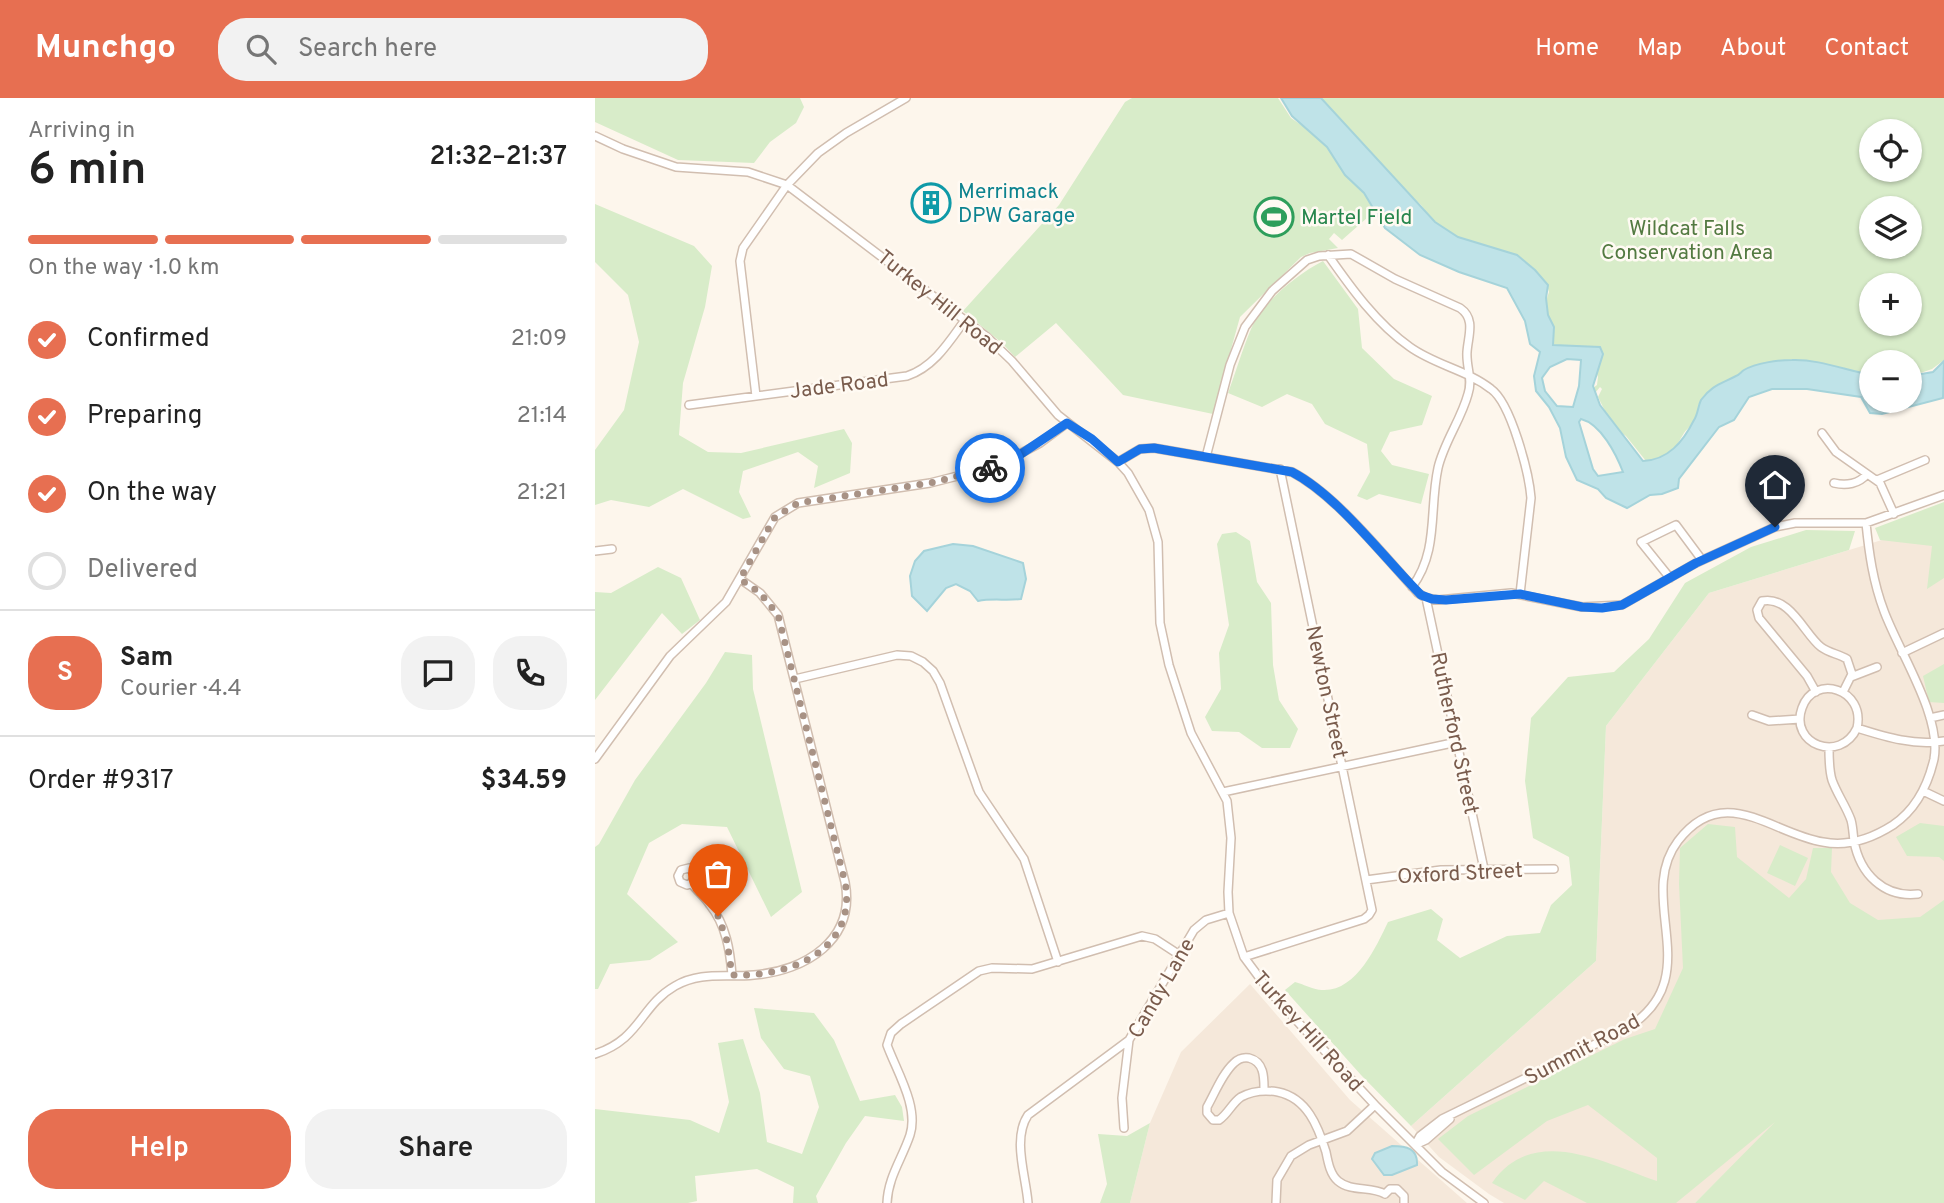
<!DOCTYPE html>
<meta charset="utf-8">
<style>
:root{--surface:#fff;--page:#f2f2f2;--text:#222;--muted:#767676;--line:#e0e0e0;--accent:#e76f51}
body{margin:0;font-family:Overpass,sans-serif;background:var(--page);color:var(--text);height:100vh;display:flex;flex-direction:column;font-size:26px;white-space:nowrap}
*{box-sizing:border-box;margin:0}
p{font-size:23px;color:var(--muted)}
.icon{flex:none;width:38px;height:38px;fill:none;stroke:currentColor;stroke-width:2;stroke-linecap:round;stroke-linejoin:round}
.map{position:relative;flex:1;overflow:hidden}
.details{display:flex;flex-direction:column;background:var(--surface);width:595px}
.details>*{flex:none}
.controls{position:absolute;left:1264px;top:21px;display:grid;gap:14px}
.controls a{display:grid;place-items:center;width:63px;height:63px;border-radius:50%;background:var(--surface);box-shadow:0 2px 5px #0004;font-size:35px}
.pin{position:absolute;display:grid;place-items:center;width:60px;height:60px;color:#fff;margin:-72px -30px;border-radius:50% 50% 50% 0;rotate:-45deg;box-shadow:0 0 7px #0007}
.pin .icon{rotate:45deg}
.courier{position:absolute;display:grid;place-items:center;width:70px;height:70px;margin:-35px;border:5px solid #1a73e8;border-radius:50%;background:#fff;color:#222;box-shadow:0 2px 9px #0007}
.headline em{font-style:normal;font-weight:600}
.headline div{display:flex;flex-direction:column-reverse}
.headline{display:flex;align-items:center;justify-content:space-between;height:119px;padding:0 28px}
h1{font-size:46px;font-weight:600;line-height:52px}
.bar{display:grid;grid-template-columns:repeat(4,1fr);gap:10px 7px;align-content:center;height:84px;padding:0 28px}
.bar i{height:9px;border-radius:5px;background:var(--line)}
.bar .active{background:var(--accent)}
.bar p{grid-column:span 4}
.line{display:flex;align-items:center;gap:18px;padding:0 28px;border-top:2px solid var(--line)}
.line div{flex:1}
.round{display:grid;place-items:center;flex:none;width:74px;height:74px;border-radius:28px;background:var(--page)}
ol{padding:0 28px;list-style:none}
li{display:flex;align-items:center;gap:21px;height:77px}
li p{margin-inline-start:auto}
li .icon{padding:7px;border-radius:50%;background:var(--accent);color:#fff;stroke-width:4}
li:last-child{color:var(--muted)}
li i{width:38px;height:38px;border:4px solid var(--line);border-radius:50%}
.button{display:flex;gap:14px;margin-top:auto;padding:14px 28px}
.button a{flex:1;height:80px;border-radius:28px;background:var(--accent);color:#fff;font-size:28px;font-weight:600;line-height:80px;text-align:center}
.button a+a{background:var(--page);color:var(--text)}
header{display:flex;align-items:center;gap:42px;box-sizing:border-box;height:98px;padding:0 35px;background:var(--accent);color:#fff}
header strong{font-size:33px}
nav{display:flex;gap:38px;margin-inline-start:auto;font-size:24px}
.search{width:490px;height:63px;background:var(--page);display:flex;align-items:center;gap:18px;box-sizing:border-box;padding:0 24px;border-radius:28px;color:var(--muted);font-size:26px}
main{display:flex;flex:1;min-height:0}
.map>svg:first-child{display:block}
.residential{fill:#f5e8da}
.green{fill:#d8ecc9;fill-rule:evenodd}
.water{fill:#bfe3e8;stroke:#a5d3da;stroke-width:2;fill-rule:evenodd}
.lines{fill:none;stroke-linecap:round;stroke-linejoin:round}
.minor-casing{stroke:#d1beb0;stroke-width:10}
.minor{stroke:#fff;stroke-width:7}
.done{stroke:#a89285;stroke-width:7;stroke-dasharray:0 12.6}
.route{stroke:#1a73e8;stroke-width:9}
.labels{text-anchor:middle;stroke-width:5;stroke-linejoin:round;paint-order:stroke}
.culture-label{font-size:21px;fill:#0d838f;stroke:#fffaf3;text-anchor:start}
.leisure-label{font-size:21px;fill:#27864d;stroke:#fffaf3;text-anchor:start}
.park-label{font-size:21px;fill:#537a41;stroke:#fffaf3}
.street-label{font-size:21px;fill:#7a5c4d;stroke:#fffaf3}
</style>
<header>
<strong>Munchgo</strong>
<div class="search"><svg class="icon" aria-label="search" viewBox="0 0 24 24"><circle cx="10" cy="10" r="6"/><path d="M15 15l6 6"/></svg>Search here</div>
<nav><a>Home</a><a>Map</a><a>About</a><a>Contact</a></nav>
</header>
<main>
<section class="details">
<div class="headline"><div><h1>6 min</h1><p>Arriving in</p></div><em>21:32–21:37</em></div>
<div class="bar"><i class="active"></i><i class="active"></i><i class="active"></i><i></i><p>On the way · 1.0 km</p></div>
<ol>
<li><svg class="icon" aria-label="check" viewBox="0 0 24 24"><path d="M5 12l5 5 9-10"/></svg>Confirmed<p>21:09</p></li>
<li><svg class="icon" aria-label="check" viewBox="0 0 24 24"><path d="M5 12l5 5 9-10"/></svg>Preparing<p>21:14</p></li>
<li><svg class="icon" aria-label="check" viewBox="0 0 24 24"><path d="M5 12l5 5 9-10"/></svg>On the way<p>21:21</p></li>
<li><i></i>Delivered</li>
</ol>
<div class="line" style="height:126px"><b class="round" style="background:var(--accent);color:#fff">S</b><div><b>Sam</b><p>Courier · 4.4</p></div><a class="round"><svg class="icon" aria-label="chat" viewBox="0 0 24 24"><path d="M4 5h16v11H9l-5 4z"/></svg></a><a class="round"><svg class="icon" aria-label="phone" viewBox="0 0 24 24"><path d="M5 4h4l2 5-3 2q2 4 5 5l2-3 5 2v4C11 20 4 13 5 4z"/></svg></a></div>
<div class="line" style="height:91px"><div>Order #9317</div><b>$34.59</b></div>
<div class="button"><a>Help</a><a>Share</a></div>
</section>
<div class="map">
<svg width="1349" height="1105" viewBox="0 0 1349 1105">
<rect width="100%" height="100%" fill="#fdf6ec"/>
<path class="residential" d="M1349,423V975L1210,996L1100,1105H909L894,1096L844,1059L816,1028L1001,863L1011,628L1114,495Z
M655,886L755,1002L872,1105H535L555,1025L586,954Z"/>
<path class="green" d="M0,0H205L209,9L201,25L175,44L159,65L83,62L0,24Z
M537,0H683L696,20L728,42L745,68L772,99L781,112L747,142L739,135L734,141L743,150L715,155L706,159L645,219L618,316L528,297L461,225L420,259L407,245L368,213L464,107L530,4Z
M725,0H1349V262L1337,271L1314,279V264H1276V281C1241,273 1195,255 1162,268L1105,305C1104,309 1104,313 1103,317C1102,324 1093,329 1089,335C1080,350 1072,367 1051,363L1031,338L1018,329L1003,299L1007,291L1005,289L1000,295L998,290L1002,287L1003,279L992,248L958,249L956,246L951,203L954,194L952,187L867,145L841,127L826,107L797,81L771,49ZM1276,33H1314V72H1276ZM1276,110H1314V149H1276ZM1276,187H1314V226H1276Z
M0,106L99,148L117,168L110,209L88,285L84,337L113,354L146,355L249,331L257,345L255,375L219,390L223,368L203,354L148,373L144,394L156,419L148,421L88,391L54,409L16,402L0,407V352L29,312L44,244L33,197L0,164Z
M728,163L763,211L767,250L799,281L837,298L827,327L795,334L786,353L797,367L834,376L826,406L784,396L772,402L762,398L775,374L772,346L730,326L717,306L692,296L667,309L633,295C641,274 647,252 656,231C669,203 701,177 728,163Z
M1349,404V480L1332,491L1337,448L1285,442L1280,430Z
M1211,432L1260,433L1254,452L1114,495L1011,628L1001,863L816,1028L766,977L690,892L700,884C708,886 719,892 727,892C761,894 781,849 793,824L836,811L848,821L842,842L865,860L912,838L945,835L956,807L977,787L974,759L938,740L930,683L936,620L973,579L1019,574L1054,541L1090,485L1156,449Z
M641,434L655,443L662,484L676,505L678,567L684,602L703,631L695,650H667L644,634L617,633L610,619L626,591L624,555L634,527L622,446L627,436Z
M63,469L86,480L105,522L87,536L67,515L0,602V494L16,495Z
M130,554L157,557L158,591L207,794L176,819L132,729L87,726L54,745L32,796L83,844L55,862L15,866L3,891H0V749L4,746L40,682L111,585Z
M1349,566V605L1334,604L1328,578Z
M1325,725L1349,728V763L1344,759L1312,758L1301,739Z
M1113,726L1140,729L1142,759L1194,800L1211,781L1218,750H1237L1236,774L1255,805L1283,822L1325,819L1349,802V1105H1100L1180,1024L1081,1105H992L949,1083L930,1102L897,1085C939,1025 1009,1065 1062,1083V1060L993,1007L952,1023L879,1077L843,1041L873,1018L1030,941L1060,931L1088,870L1084,786L1085,750Z
M1185,747L1213,760L1200,788L1172,775Z
M159,910L219,915L239,942L265,1003L300,997L307,1009L309,1023L270,1018L251,1045L221,1098L223,1105H198L199,1089L162,1071L100,1078L102,1103L93,1105H0V1011L95,1022L124,1035L134,1004L123,945L148,941L165,995L172,1044L207,1056L224,1009L215,978L189,971L166,940Z
M555,1025L535,1105H505L512,1086L503,1036L532,1038Z"/>
<path class="water" d="M686,0H726L840,124L863,139L922,157L940,172L953,187L951,200L953,217L959,229L958,247L1005,249L1008,256L998,288L1005,307L1048,363C1073,362 1088,344 1099,322C1103,316 1103,308 1106,302C1117,287 1126,286 1141,278C1144,277 1146,274 1149,272C1161,265 1183,262 1197,262C1223,261 1250,272 1276,277V303H1314V278L1338,274L1349,263L1348,300L1287,316L1275,315L1266,299L1212,291H1177L1154,299L1139,322L1124,329L1084,381L1083,390L1067,396L1055,397L1032,410L1011,400L1003,391L982,382L971,359L965,330L954,309L941,293L939,278L945,254L935,246L930,223L912,190L864,174L825,157L790,130L769,95L750,77L732,49L697,18ZM972,261L986,262L984,288L978,309L962,308L950,293L947,280L955,269ZM986,321C1006,326 1021,356 1028,374L1003,378L998,371L984,324Z
M358,446L378,448L428,465L431,481L426,501C411,503 398,500 383,503L375,493L361,486L351,490L332,513L317,498L315,478L320,463L329,453Z
M797,1048C811,1048 823,1050 822,1067L797,1077H789L777,1061L780,1055Z"/>
<g class="lines">
<g class="minor-casing">
<path id="minor" d="M0,38L28,51L81,69L153,74L192,87L392,239L417,263L463,317L523,364L533,375L554,412L563,444L565,525L574,567L596,635L632,703L636,740L633,794L634,815L649,859L675,894L780,1007L847,1074L889,1105
M733,157C756,190 782,226 815,249C840,267 872,272 896,291C916,305 934,375 936,400L925,496
M161,298L145,163L148,150L192,87L223,55L251,35L311,0
M94,307L312,278C339,269 354,244 370,222
M1227,335L1241,354L1285,385L1299,416
M611,359L635,267L650,229L677,193L712,162L724,158L756,156L800,181L865,210C881,221 873,238 872,254C871,269 878,281 873,296C866,322 849,344 843,370C834,411 844,453 817,489
M523,364L545,351L559,350L697,374C741,397 788,457 823,495L831,500L843,502L916,495L987,509L1027,507L1101,465L1180,429L1200,425H1271L1349,397
M1282,382L1330,362
M1239,385C1251,388 1264,386 1272,376
M0,453L17,451
M1075,480L1046,444L1081,427L1107,462
M831,500L889,771
M1307,555L1349,535
M1256,579L1282,569
M200,581L302,557L316,558L328,564L338,573L345,585L384,694L429,761L463,864
M1221,594L1212,578L1164,520L1162,512L1167,503C1195,497 1210,537 1226,549C1234,555 1244,556 1252,561L1257,576L1248,594
M1157,617L1174,623L1205,621
M1335,620L1349,617
M1262,630C1245,666 1194,646 1207,610C1219,575 1271,591 1262,630C1291,639 1319,648 1349,643
M1234,650C1234,660 1234,672 1237,682C1242,696 1251,708 1256,722C1258,729 1258,736 1259,743C1265,776 1289,800 1323,796
M0,661L75,558L131,504L180,419L203,405L335,385L402,368L445,345L472,325
M1328,693L1349,703
M628,694L862,644
M771,782L846,772L959,771
M96,785L92,787L85,784L83,778L86,772L94,770L98,774L100,779L96,785C102,793 110,799 115,807C131,827 135,852 137,877
M649,859L769,821L774,817L777,812L685,371
M0,956C46,941 45,908 80,888C106,873 131,880 159,877C210,873 261,842 250,784L183,517L165,495L145,481
M669,993C669,981 670,964 654,960C648,959 643,961 639,965C627,976 620,995 612,1009V1015L618,1022H624C633,1016 637,1005 646,999C657,993 671,992 683,994C712,1000 723,1028 731,1054C733,1064 735,1076 743,1083C756,1094 776,1088 790,1096
M529,1030L527,1000L534,942L599,832L611,822L634,815
M820,1047L825,1038L847,1021L1027,933C1117,882 1038,802 1083,743C1129,683 1177,736 1228,744C1253,749 1276,741 1298,727C1320,712 1333,687 1339,661C1347,618 1304,554 1289,513C1278,484 1274,455 1271,425
M820,1047L831,1042L855,1021
M790,1096L795,1091H802L809,1098V1105
M292,1105C293,1079 307,1061 315,1037C324,1009 302,974 292,947L296,935L306,926L384,873L397,870L437,871L547,838L560,841L583,856
M433,1105C431,1078 417,1041 433,1017L534,942
M681,1105L682,1082L696,1058L714,1047L752,1033L780,1007"/>
</g>
<use href="#minor" class="minor"/>
</g>
<g class="lines">
<path class="done" d="M123,818L132,843L137,877C194,880 263,852 250,784L183,517L165,495L145,481L180,419L203,405L335,385L395,370"/>
<path class="route" d="M395,370L426,356L472,325L497,341L523,364L545,351L559,350L697,374C743,398 788,459 826,497L837,501L851,502L925,496L987,509L1007,510L1027,507L1101,465L1180,429"/>
</g>
<defs>
<g id="building-ring" transform="scale(2.0125)"><circle r="9.5" fill="#fffaf3" stroke="#0f9aa8" stroke-width="1.5"/><path d="M-4-6H4V6H1V3H-1V6H-4ZM-2.5-4.3h1.7v1.8h-1.7ZM.8-4.3h1.7v1.8H.8ZM-2.5-1h1.7V.8h-1.7ZM.8-1h1.7V.8H.8Z" fill="#0f9aa8"/></g>
<g id="stadium-ring" transform="scale(2.0125)"><circle r="9.5" fill="#fffaf3" stroke="#2e9e5b" stroke-width="1.5"/><path d="M0-5a6.5 5 0 1 0 0 10a6.5 5 0 1 0 0-10ZM-3.5-1.8h7v3.6h-7Z" fill="#2e9e5b"/></g>
</defs>
<g fill-rule="evenodd">
<use href="#building-ring" x="336" y="105"/>
<use href="#stadium-ring" x="679" y="119"/>
</g>
<g class="labels">
<g class="culture-label">
<text x="363" y="100">Merrimack<tspan x="363" dy="24">DPW Garage</tspan></text>
</g>
<g class="leisure-label">
<text x="706" y="126">Martel Field</text>
</g>
<g class="park-label">
<text x="1092" y="137">Wildcat Falls<tspan x="1092" dy="24">Conservation Area</tspan></text>
</g>
<g class="street-label">
<text transform="translate(345 204) rotate(39)" y="7">Turkey Hill Road</text>
<text transform="translate(244 287) rotate(-7)" y="7">Jade Road</text>
<text transform="translate(732 594) rotate(78)" y="7">Newton Street</text>
<text transform="translate(860 635) rotate(78)" y="7">Rutherford Street</text>
<text transform="translate(865 775) rotate(-3)" y="7">Oxford Street</text>
<text transform="translate(566 890) rotate(-60)" y="7">Candy Lane</text>
<text transform="translate(713 933) rotate(48)" y="7">Turkey Hill Road</text>
<text transform="translate(987 951) rotate(-28)" y="7">Summit Road</text>
</g>
</g>
</svg>
<div class="controls">
<a><svg class="icon" aria-label="locate" viewBox="0 0 24 24"><circle cx="12" cy="12" r="6"/><path d="M12 2v4M12 18v4M2 12h4M18 12h4"/></svg></a>
<a><svg class="icon" aria-label="layers" viewBox="0 0 24 24"><path d="M12 4l9 5-9 5-9-5zM3 14l9 5 9-5"/></svg></a>
<a>+</a>
<a>−</a>
</div>
<div class="pin" style="left:123px;top:818px;background:#ea580c"><svg class="icon" aria-label="bag" viewBox="0 0 24 24"><path d="M5 8h14l-1 12H6zM9 8a3 3 0 0 1 6 0"/></svg></div>
<div class="pin" style="left:1180px;top:429px;background:#1f2937"><svg class="icon" aria-label="home" viewBox="0 0 24 24"><path d="M3 11l9-7 9 7M6 9v11h12V9"/></svg></div>
<div class="courier" style="left:395px;top:370px"><svg class="icon" aria-label="bike" viewBox="0 0 24 24"><circle cx="6" cy="16" r="4"/><circle cx="18" cy="16" r="4"/><path d="M6 16l4-8h5l3 8M10 8l3 8H6M13 5h3"/></svg></div>
</div>
</main>
